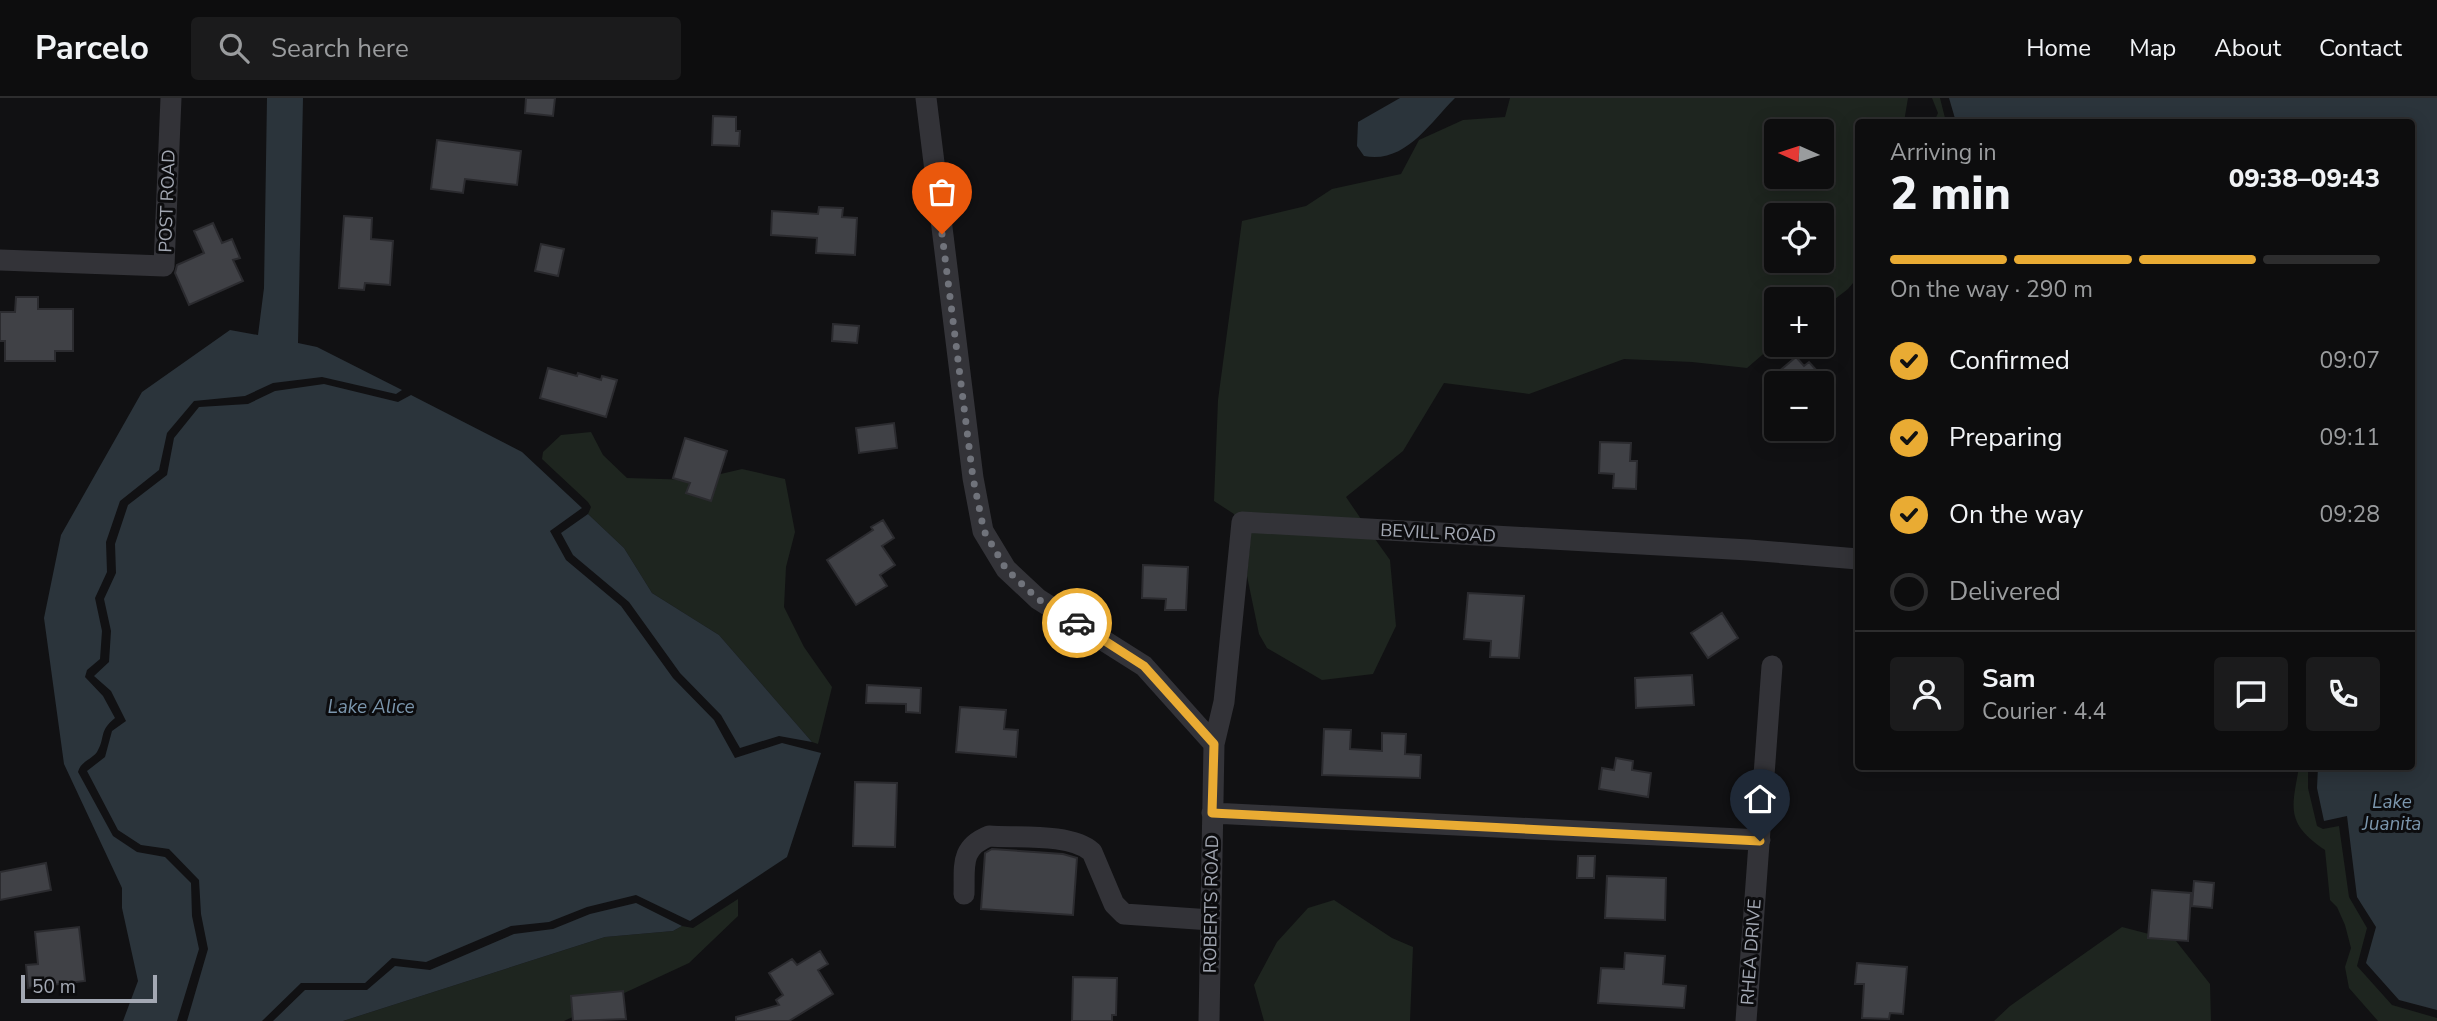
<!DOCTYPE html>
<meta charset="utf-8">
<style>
:root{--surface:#0d0d0e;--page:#1b1b1c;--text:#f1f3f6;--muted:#9a9c9e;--line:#2d2d2e;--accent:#e9ab33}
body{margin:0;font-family:"Nunito Sans",sans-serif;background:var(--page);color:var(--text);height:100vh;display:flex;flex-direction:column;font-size:26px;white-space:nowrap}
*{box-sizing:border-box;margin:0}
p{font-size:23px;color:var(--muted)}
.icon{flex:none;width:38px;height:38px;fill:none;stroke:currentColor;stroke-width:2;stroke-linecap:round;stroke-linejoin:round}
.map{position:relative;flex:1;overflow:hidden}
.sheet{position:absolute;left:1855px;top:21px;width:560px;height:651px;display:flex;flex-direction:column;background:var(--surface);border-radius:7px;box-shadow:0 4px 18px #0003,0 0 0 2px var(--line)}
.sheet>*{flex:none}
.needle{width:46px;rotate:273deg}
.fabs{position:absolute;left:1764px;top:21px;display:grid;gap:14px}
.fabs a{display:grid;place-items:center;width:70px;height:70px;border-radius:7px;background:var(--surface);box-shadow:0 4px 18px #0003,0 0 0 2px var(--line);font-size:35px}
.scale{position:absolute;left:21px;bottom:18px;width:136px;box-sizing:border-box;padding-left:7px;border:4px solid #a3a8b3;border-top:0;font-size:19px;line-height:24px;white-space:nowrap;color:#a3a8b3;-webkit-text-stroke:5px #0c0c0e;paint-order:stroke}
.pin{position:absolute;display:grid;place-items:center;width:60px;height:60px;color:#fff;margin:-72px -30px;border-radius:50% 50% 50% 0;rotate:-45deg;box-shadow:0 0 7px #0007}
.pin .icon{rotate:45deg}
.courier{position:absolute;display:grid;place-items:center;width:70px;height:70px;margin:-35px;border:5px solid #e9ab33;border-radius:50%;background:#fff;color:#222;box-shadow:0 2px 9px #0007}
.headline em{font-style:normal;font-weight:800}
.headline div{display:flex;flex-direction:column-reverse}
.headline{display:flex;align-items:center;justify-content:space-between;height:119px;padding:0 35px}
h1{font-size:46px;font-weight:800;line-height:52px}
.bar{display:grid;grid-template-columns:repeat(4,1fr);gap:10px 7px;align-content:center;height:84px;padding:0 35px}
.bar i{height:9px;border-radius:5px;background:var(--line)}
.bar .selected{background:var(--accent)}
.bar p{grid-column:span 4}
.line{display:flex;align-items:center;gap:18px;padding:0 35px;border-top:2px solid var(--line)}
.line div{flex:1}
.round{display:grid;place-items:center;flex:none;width:74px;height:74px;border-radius:7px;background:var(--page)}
ol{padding:0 35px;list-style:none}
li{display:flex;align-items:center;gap:21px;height:77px}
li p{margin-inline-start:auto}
li .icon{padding:7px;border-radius:50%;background:var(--accent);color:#111;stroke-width:4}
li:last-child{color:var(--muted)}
li i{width:38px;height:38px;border:4px solid var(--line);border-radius:50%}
header{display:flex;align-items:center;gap:42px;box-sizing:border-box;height:98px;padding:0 35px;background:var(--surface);border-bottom:2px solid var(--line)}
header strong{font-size:33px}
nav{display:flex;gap:38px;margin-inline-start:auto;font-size:24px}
.search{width:490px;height:63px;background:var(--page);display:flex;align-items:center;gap:18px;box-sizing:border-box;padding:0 24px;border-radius:7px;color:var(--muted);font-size:26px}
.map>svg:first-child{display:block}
.green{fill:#1e251f;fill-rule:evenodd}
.water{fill:#2b343b}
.building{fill:#404146;stroke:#2b2b2f;stroke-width:2}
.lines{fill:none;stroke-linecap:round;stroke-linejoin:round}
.minor{stroke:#333338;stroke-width:21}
.done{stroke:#70737b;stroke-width:7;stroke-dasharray:0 12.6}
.route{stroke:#e9ab33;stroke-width:9}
.labels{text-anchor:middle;stroke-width:6;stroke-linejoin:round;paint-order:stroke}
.street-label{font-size:18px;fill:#a3a8b3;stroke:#0c0c0e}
.water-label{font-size:19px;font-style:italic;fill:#7b96ad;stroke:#0c0c0e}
</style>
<header>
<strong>Parcelo</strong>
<div class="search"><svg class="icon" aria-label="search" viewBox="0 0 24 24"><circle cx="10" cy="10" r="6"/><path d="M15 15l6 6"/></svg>Search here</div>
<nav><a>Home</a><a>Map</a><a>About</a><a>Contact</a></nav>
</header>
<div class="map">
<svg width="2437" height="923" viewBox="0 0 2437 923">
<rect width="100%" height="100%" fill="#111113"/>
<path class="green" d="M1510,0H1908L1904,24H1858V179L1848,191L1822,211V201H1776V245L1747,270L1692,264L1624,261L1529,296L1444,285L1403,353L1346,399L1361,421L1235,420L1234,416L1214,403L1218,302L1242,123L1306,108L1332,91L1401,76L1419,42L1463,22L1505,19ZM1776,33H1822V79H1776ZM1776,117H1822V163H1776Z
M1932,0H1940L1946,24H1934L1938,15Z
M591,334L603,357L627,380L695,382L742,371L785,381L795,434L786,469L784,509L804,549L832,589L818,646L812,644L719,537L652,495L624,450L588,416L591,409L588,404L542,361L543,354L561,337Z
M1251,434L1375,441L1390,462L1396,528L1373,576L1322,582L1267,550L1259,536L1247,478Z
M2299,669H2308V690L2317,728L2323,731L2339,728L2349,799L2367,830L2357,868L2392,907L2437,920V923H2378L2349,890L2345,869L2351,850L2345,827L2337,809L2330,802L2325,752C2285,725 2292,710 2299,669Z
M738,801V818L689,865L564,923H343L605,839L673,833L682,828L693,830Z
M1334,802L1392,840L1413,849L1410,923H1264L1254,887L1277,844L1308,810Z
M2122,829L2176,843L2210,886L2211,923H1994L2010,908Z"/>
<path class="water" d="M267,0H303L298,245L317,249L402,292L396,296L322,279L273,285L245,298L194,303L167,335L159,372L120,403L106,444L107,474L95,500L102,533L100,561L87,572L85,579L103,598L115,620C98,634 106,639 97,654C91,662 81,663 78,674L113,738L137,754L165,759L191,785L192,818L199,851L177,923H123L138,883L122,810V790L64,666L44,520L61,437L142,294L230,232L258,237L264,190Z
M1400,0H1455C1429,26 1405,66 1364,58L1357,48L1358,24Z
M1949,0H2437V912L2399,902L2366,865L2376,829L2357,799L2347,718L2324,723L2317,690L2318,669L2412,668V24H1956Z
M324,286L398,304L411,297L522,354L582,410L550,433L566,462L621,508L673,580L714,622L735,660L782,645L821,655L787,759L690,823L636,797L587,809L549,824L511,828L426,864L392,860L365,885H301L262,923H187L208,851L201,816L199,782L169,751L141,747L118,732L87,673L105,659L112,633L126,623L111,593L94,578L109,564L111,533L104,501L116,475L115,446L128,407L167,377L174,340L199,309L248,306L275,293Z
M588,416L624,450L652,495L719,537L812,644L779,638L740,650L721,617L680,575L629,504L573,457L561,435Z
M636,805L682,828L673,833L605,839L343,923H273L305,892H367L395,868L430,872L514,836L553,831L590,816Z"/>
<path class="building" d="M526,0H555L553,18L525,15Z
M713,18L736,19V33H740L739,48L712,47Z
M437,42L521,53L517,87L465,81L463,95L431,91Z
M819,109L843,110L842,119L857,120L855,157L816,155L817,140L771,137L772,113L818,116Z
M344,118L372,120L371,141L393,143L390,187L365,185L364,192L339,190Z
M213,125L222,145L232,141L240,160L233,162L243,183L189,207L175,175L177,167L204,155L194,133Z
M541,146L564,151L558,178L535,173Z
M16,199H38V211H73V253H55V263H5V243H0V214H15Z
M833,226L859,228L857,245L832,243Z
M1796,259L1804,268L1809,264L1828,285H1765Z
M548,270L577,278L578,275L601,282L602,278L617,282L606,319L540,300Z
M894,325L897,350L859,355L856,330Z
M685,340L727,353L711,403L686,395L690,385L673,380Z
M1600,344L1631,345L1630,363H1637L1636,391L1613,390L1614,376L1599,375Z
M883,422L894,440L882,448L895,467L880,477L887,488L856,507L827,462L873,432L871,429Z
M1143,467L1188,469L1186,512H1165L1166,501L1142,500Z
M1468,495L1524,498L1519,560L1490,559L1491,543L1464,541Z
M1722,515L1738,540L1708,560L1691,535Z
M1692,577L1694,607L1636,610L1635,580Z
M867,587L921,590L920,615L906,614V606L866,605Z
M960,609L1006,612L1004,631L1018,632L1016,659L956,654Z
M1324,631L1351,632L1350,651L1382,653V635L1406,636L1405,656L1421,657L1420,680L1322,677Z
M1616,660L1633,663L1632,672L1651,675L1648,699L1599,691L1602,670L1614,672Z
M855,684L897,685L895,749L853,748Z
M992,751L1063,756L1077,760L1073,817L981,811L985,755Z
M1578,758H1595L1594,780H1577Z
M46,765L51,792L0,802V774Z
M1607,778L1666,780L1665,822L1605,820Z
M2194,783L2214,785L2212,810L2192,808Z
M2152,792L2191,795L2188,843L2148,840Z
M79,829L85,883L28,890L26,867L38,866L35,834Z
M820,853L828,866L818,872L833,896L789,923H736V919L779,907L776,902L783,897L769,875L792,861L797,867Z
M1625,855L1665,858L1663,886L1686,888L1684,910L1598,905L1601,870L1624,871Z
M1857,865L1907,869L1903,916L1890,915L1889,921L1862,920L1864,886H1855Z
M1073,879L1117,880L1116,917H1112V923H1072Z
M623,893L626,921L573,923L571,898Z"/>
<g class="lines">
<path class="minor" d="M926,0L973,380L983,433L1006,471L1038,501L1144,568L1214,646L1209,923
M0,162L164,168L171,0
M1214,646L1224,604L1242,424L1749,452L1858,461
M1212,715L1760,742
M964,796C965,769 959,750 989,738C1017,740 1071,735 1092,754L1114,806L1124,816L1211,822
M1746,923L1772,568"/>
</g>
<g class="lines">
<path class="done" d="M942,136L973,380L984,433L1006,471L1038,501L1077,525"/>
<path class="route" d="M1077,525L1144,568L1214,646L1212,715L1760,743"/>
</g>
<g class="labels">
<g class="street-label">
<text transform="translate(167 103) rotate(-88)" y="6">POST ROAD</text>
<text transform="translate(1438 435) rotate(3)" y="6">BEVILL ROAD</text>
<text transform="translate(1211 806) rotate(-89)" y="6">ROBERTS ROAD</text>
<text transform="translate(1751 854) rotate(-86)" y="6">RHEA DRIVE</text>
</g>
<g class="water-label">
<text x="371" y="615">Lake Alice</text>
<text x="2392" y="710">Lake<tspan x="2392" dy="22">Juanita</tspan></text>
</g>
</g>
</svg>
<div class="fabs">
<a><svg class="needle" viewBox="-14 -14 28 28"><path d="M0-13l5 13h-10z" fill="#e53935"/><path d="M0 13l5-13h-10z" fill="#9a9c9e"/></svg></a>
<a><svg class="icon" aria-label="locate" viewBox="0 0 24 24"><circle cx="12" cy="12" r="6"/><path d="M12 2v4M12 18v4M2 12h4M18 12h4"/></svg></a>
<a>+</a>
<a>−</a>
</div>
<div class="scale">50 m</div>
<div class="pin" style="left:942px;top:136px;background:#ea580c"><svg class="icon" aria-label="bag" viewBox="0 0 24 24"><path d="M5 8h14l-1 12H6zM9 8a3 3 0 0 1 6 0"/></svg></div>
<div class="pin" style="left:1760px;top:743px;background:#1f2937"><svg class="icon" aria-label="home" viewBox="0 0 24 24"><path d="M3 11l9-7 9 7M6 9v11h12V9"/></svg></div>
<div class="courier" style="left:1077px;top:525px"><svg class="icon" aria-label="car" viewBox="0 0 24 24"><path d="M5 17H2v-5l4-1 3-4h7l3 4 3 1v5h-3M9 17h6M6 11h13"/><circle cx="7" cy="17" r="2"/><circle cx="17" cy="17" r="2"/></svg></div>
<section class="sheet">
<div class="headline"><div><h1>2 min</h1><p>Arriving in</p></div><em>09:38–09:43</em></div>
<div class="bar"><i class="selected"></i><i class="selected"></i><i class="selected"></i><i></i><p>On the way · 290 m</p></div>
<ol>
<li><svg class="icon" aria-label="check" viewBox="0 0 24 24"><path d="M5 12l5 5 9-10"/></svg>Confirmed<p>09:07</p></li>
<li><svg class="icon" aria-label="check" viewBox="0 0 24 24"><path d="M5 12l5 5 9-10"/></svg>Preparing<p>09:11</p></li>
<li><svg class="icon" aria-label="check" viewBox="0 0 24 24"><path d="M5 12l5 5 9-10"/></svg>On the way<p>09:28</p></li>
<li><i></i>Delivered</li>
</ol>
<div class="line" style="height:126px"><a class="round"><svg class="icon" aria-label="person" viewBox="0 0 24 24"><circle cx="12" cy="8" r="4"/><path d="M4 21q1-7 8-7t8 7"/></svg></a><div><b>Sam</b><p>Courier · 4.4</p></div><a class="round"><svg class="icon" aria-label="chat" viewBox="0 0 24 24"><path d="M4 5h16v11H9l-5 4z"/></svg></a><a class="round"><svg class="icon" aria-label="phone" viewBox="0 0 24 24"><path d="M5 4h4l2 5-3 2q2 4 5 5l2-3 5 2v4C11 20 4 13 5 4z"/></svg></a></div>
</section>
</div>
